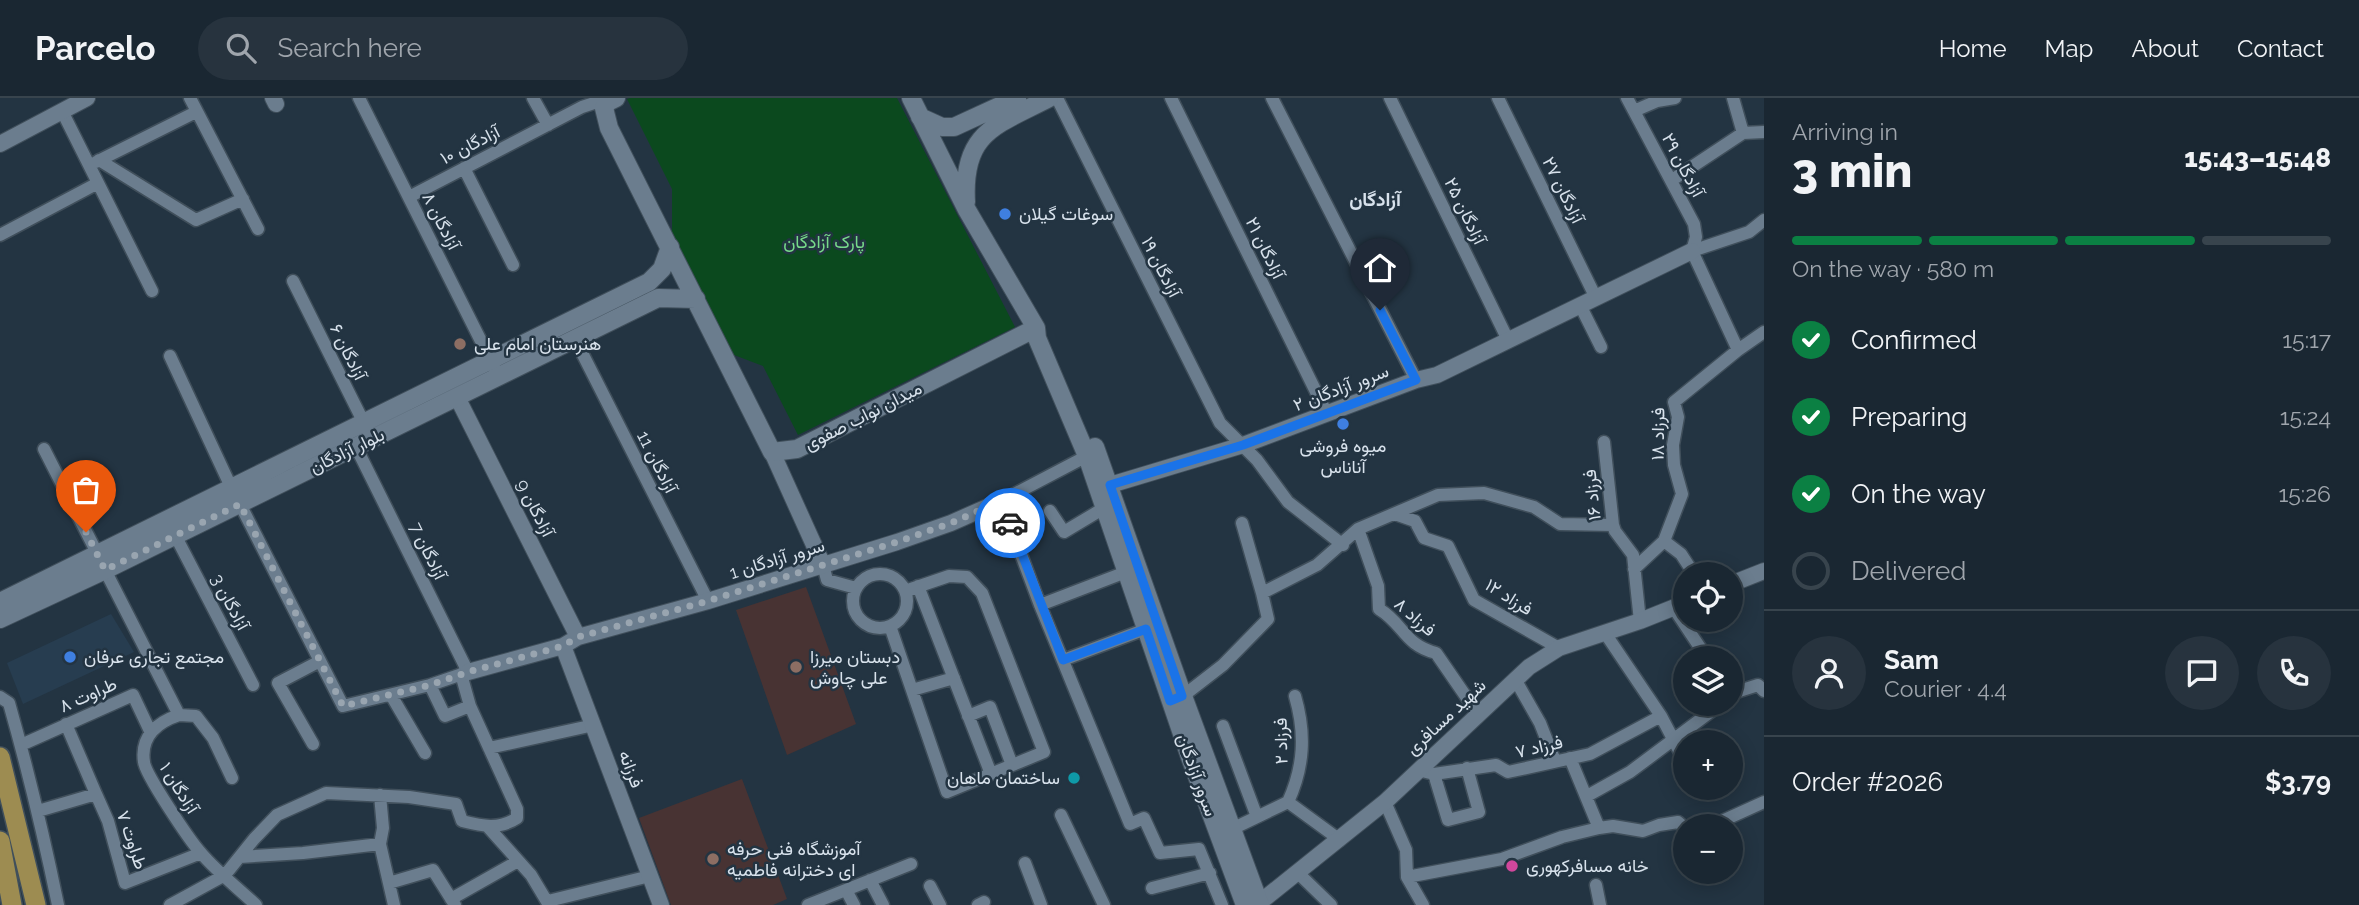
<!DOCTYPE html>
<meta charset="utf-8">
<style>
:root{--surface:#1a2732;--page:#27333e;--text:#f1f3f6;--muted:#9fa5ac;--line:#38444d;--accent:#0b8043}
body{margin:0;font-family:Raleway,Vazirmatn,sans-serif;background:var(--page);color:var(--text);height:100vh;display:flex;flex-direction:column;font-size:26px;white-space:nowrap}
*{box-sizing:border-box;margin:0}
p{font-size:23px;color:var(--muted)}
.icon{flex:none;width:38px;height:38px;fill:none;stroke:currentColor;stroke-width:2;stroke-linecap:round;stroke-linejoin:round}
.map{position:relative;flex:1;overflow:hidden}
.drawer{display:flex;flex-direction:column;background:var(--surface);width:595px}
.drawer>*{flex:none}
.buttons{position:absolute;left:1673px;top:464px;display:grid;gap:14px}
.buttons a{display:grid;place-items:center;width:70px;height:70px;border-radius:50%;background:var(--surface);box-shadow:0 4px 18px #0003,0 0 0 2px var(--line);font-size:35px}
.pin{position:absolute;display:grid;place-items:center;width:60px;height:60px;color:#fff;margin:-72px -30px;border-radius:50% 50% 50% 0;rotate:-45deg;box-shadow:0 0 7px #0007}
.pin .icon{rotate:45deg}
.courier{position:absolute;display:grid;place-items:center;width:70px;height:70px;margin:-35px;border:5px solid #1a73e8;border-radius:50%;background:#fff;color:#222;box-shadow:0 2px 9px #0007}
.overview em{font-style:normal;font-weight:800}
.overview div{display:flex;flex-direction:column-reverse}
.overview{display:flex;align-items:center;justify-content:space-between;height:119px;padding:0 28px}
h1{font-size:46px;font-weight:800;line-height:52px}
.bar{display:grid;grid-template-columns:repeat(4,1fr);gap:10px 7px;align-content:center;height:84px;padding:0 28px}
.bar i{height:9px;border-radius:5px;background:var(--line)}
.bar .selected{background:var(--accent)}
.bar p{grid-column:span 4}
.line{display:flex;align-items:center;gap:18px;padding:0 28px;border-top:2px solid var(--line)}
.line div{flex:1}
.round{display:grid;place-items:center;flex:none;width:74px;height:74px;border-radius:37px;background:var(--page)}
ol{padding:0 28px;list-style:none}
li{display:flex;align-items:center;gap:21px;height:77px}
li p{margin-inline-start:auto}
li .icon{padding:7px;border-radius:50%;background:var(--accent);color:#fff;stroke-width:4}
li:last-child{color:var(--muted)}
li i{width:38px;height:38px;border:4px solid var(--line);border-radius:50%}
header{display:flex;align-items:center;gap:42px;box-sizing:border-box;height:98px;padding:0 35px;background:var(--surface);border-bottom:2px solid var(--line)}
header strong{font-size:33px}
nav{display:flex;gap:38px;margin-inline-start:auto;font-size:24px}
.search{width:490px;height:63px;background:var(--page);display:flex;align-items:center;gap:18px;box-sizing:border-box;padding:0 24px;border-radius:38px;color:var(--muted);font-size:26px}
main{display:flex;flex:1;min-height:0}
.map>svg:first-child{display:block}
.built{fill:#273d50}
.education{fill:#483333}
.green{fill:#0b491e}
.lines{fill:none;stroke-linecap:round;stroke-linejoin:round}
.minor-casing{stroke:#404f5b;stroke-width:15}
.tertiary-casing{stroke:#404f5b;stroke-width:18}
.secondary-casing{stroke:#404f5b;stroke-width:20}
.primary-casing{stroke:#404f5b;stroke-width:22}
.minor{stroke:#6b7d8e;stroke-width:12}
.tertiary{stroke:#6b7d8e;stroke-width:16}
.secondary{stroke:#6b7d8e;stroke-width:18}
.primary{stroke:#9d8c51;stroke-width:19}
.done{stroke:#99a5b0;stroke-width:7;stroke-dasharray:0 12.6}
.route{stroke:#1a73e8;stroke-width:9}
.shop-dot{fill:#3f7fe0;stroke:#233442;stroke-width:2.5}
.education-dot{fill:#8d6e63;stroke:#233442;stroke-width:2.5}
.culture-dot{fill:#0f9aa8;stroke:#233442;stroke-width:2.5}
.hotel-dot{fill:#d1479c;stroke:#233442;stroke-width:2.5}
.labels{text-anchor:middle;stroke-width:5;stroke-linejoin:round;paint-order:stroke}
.street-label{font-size:18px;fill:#d8e2ec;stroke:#233442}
.poi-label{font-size:18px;fill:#d8e2ec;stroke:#233442;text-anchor:start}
.park-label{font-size:18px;fill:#77da8a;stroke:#233442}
.neighbourhood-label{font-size:19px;font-weight:bold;fill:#d8e2ec;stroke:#233442}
</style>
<header>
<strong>Parcelo</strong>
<div class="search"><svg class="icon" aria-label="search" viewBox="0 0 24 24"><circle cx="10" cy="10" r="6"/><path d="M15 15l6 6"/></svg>Search here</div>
<nav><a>Home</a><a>Map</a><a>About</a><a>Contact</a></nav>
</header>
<main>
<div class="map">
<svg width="1764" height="807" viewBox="0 0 1764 807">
<rect width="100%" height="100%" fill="#233442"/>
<path class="built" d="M111,516L134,554L23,606L7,565Z"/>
<path class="education" d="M806,489L856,626L787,657L736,512Z
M742,681L787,801L773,807H671L639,720Z"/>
<path class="green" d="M630,0H897L1015,229L798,337L763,268L734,257L672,136V91L627,1Z"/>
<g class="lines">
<g class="minor-casing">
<path id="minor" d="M190,0L258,131
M359,0L494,269
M533,0L548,27
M1057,0L1220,325L1257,362L1288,404L1343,447
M1171,0L1327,316
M1272,0L1416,282
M1390,0L1508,242
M1498,0L1596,200
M1627,0L1694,126L1696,139L1692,153
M1733,0L1743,35
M62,13L152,193
M1634,13L1657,3L1675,0
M99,62L196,122L243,101
M96,64L196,14
M464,70L513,167
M1672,82L1743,35L1764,34
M409,99L582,9L609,0
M0,137L98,85
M1692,153L1738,252L1764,234
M1692,153L1749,134L1764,122
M293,183L367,331
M1580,207L1601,249
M575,241L708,503
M170,258L231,389
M1604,344L1613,427L1615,433L1633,457L1640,523
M44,351L97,455
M1087,358L1001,403L1040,507L1130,726L1144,720L1160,755L1199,751L1222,807
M240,406L343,608L430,587L468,574L356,349
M1050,413L1064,434L1104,410
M1395,416L1415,423L1424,440L1448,448L1474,502L1559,550
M1242,425L1262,495
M1358,431L1378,488L1379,511C1404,526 1404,547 1436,555L1478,616
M175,437L253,587
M823,467L827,482L856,490
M1634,471L1664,443
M105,472L179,617C158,624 140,638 144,664C145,676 190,743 201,755C216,773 238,790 256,807
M1694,476L1681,456L1664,443L1682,396L1674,367L1673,347L1678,319L1674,304L1738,252
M853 503a27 27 0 1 1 54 0a27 27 0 1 1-54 0Z
M918,488L991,676
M1040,507L1126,474
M1673,509L1707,560
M890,528L947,694L1044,654L982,495L967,479L949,478L905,493
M1605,535L1661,618L1685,664
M1063,562L1146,531
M1515,581L1540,625L1555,663
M430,587L445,618L470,608
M1731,588L1736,594L1758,587L1764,593
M912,592L954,580
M391,597L425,655
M1183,598L1223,567L1268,521L1262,495L1317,467L1358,431L1438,397L1484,395L1534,409L1560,426L1613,427
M1295,598C1306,636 1304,669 1288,704L1340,742
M0,599L9,605C28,672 44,739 58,807
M179,617L196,618L213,640L232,680
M968,618L990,609L1012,667
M66,626L96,696
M1223,628L1257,719
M313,646L278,585L320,563
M21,647L133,597L150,633
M489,650L594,627
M1570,660L1599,730
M1418,672L1434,676L1496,667L1508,674L1590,656L1661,618
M1434,676L1448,722L1479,714L1467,670
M380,697L383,730L380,746L394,807
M1587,698L1630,674L1721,606
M1385,704L1406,752L1407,779L1423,807
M38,713L96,696L108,723L125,785L201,755
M1061,717L1104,807
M1711,728L1764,704
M488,729L531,777L549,807
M1232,731L1288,704
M240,759L303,755L380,746
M1025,765L1041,807
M1298,775L1331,807
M1407,779L1502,761L1562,739L1599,730L1613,728L1643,733L1659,727L1678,724L1685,730
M870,782L883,807
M389,785L433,772L455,807
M1596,787L1600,807
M930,788L940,807
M1152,790L1210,775
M846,792L854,807
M451,801L518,763
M548,803L650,778
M170,807L225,777L254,741L277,717L326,695L409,699L456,706L462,723C482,728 499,732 517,720V711L470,608L461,576
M808,807L911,766
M978,807L984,804"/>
</g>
<g class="tertiary-casing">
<path id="tertiary" d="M273,0L276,6
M0,46L87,0
M457,299L578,539
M772,354L823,467
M1110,387L1243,347L1416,282L1437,277L1692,153
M1731,486L1764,473
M563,548L661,807
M468,574L563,548L578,539L708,503L897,444L951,425L1001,403
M1259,805L1385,704L1529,569L1559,550L1640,523L1685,505"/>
</g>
<g class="secondary-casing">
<path id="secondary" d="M616,0L608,4L604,10L609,30L772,354L797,351L1036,230
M911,0L967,112L1036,230L1037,240L1087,358L1190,659L1245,807
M920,19L942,29H954L1017,0
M966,104C962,34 995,28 1049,0
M1095,349L1183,598L1260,807
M0,504L649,184L662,171L670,149
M0,521L105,472L658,200L696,201"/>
</g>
<g class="primary-casing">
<path id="primary" d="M0,659L36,807
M0,743L12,807"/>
</g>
<use href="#minor" class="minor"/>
<use href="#tertiary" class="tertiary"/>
<use href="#secondary" class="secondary"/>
<use href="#primary" class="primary"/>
</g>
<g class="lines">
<path class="done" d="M86,434L105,472L240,406L343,608L430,587L468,574L563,548L578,539L708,503L897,444L951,425L1001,403L1010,425"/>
<path class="route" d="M1010,425L1063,562L1146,531L1170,603L1182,598L1110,387L1243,347L1416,282L1380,212"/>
</g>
<g class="shop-dot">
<circle cx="1005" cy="116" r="7"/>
<circle cx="1343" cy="326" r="7"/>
<circle cx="70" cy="559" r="7"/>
</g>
<g class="education-dot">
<circle cx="460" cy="246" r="7"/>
<circle cx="796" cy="569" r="7"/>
<circle cx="713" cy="761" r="7"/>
</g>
<circle class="culture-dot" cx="1074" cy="680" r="7"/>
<circle class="hotel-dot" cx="1512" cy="768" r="7"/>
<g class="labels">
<g class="street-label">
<text transform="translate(470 47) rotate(-27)" y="6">آزادگان ۱۰</text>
<text transform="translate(1683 67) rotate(62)" y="6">آزادگان ۲۹</text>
<text transform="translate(1563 92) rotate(64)" y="6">آزادگان ۲۷</text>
<text transform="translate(1465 113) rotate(64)" y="6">آزادگان ۲۵</text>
<text transform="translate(441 123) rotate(63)" y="6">آزادگان ۸</text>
<text transform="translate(1265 150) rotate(64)" y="6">آزادگان ۲۱</text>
<text transform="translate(1161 169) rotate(63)" y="6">آزادگان ۱۹</text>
<text transform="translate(348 254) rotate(64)" y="6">آزادگان ۶</text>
<text transform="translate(1341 290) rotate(-21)" y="6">سرور آزادگان ۲</text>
<text transform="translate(863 318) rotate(-27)" y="6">میدان نواب صفوی</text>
<text transform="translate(1658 336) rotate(-89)" y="6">فرزاد ۱۸</text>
<text transform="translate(347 353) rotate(-26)" y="6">بلوار آزادگان</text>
<text transform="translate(657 364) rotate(63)" y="6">آزادگان 11</text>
<text transform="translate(1592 397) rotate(-96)" y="6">فرزاد ۱۶</text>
<text transform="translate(535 410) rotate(63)" y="6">آزادگان 9</text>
<text transform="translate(428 453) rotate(64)" y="6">آزادگان 7</text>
<text transform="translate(777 461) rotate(-17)" y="6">سرور آزادگان 1</text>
<text transform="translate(1509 499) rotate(32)" y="6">فرزاد ۱۲</text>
<text transform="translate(230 504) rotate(62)" y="6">آزادگان 3</text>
<text transform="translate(1415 519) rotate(41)" y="6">فرزاد ۸</text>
<text transform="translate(88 597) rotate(-24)" y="6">طراوت ۸</text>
<text transform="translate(1446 619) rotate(-43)" y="6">شهید مسافری</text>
<text transform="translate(1281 643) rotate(-91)" y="6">فرزاد ۲</text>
<text transform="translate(1539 649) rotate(-13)" y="6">فرزاد ۷</text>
<text transform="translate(631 671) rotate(69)" y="6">فرزانه</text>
<text transform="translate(1197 677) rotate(70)" y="6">سرور آزادگان</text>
<text transform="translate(179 690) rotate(58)" y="6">آزادگان ۱</text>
<text transform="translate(132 742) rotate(71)" y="6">طراوت ۷</text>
</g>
<g class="poi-label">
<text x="1019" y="122">سوغات گیلان</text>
<text x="474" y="252">هنرستان امام علی</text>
<text x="1343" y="354" text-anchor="middle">میوه فروشی<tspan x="1343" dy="21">آناناس</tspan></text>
<text x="84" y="565">مجتمع تجاری عرفان</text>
<text x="810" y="565">دبستان میرزا<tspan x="810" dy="21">علی چاوش</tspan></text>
<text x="1060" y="686" text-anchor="end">ساختمان ماهان</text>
<text x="727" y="757">آموزشگاه فنی حرفه<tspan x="727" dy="21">ای دخترانه فاطمیه</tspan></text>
<text x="1526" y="774">خانه مسافرکهوری</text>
</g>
<g class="park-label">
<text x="824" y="150">پارک آزادگان</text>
</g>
<g class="neighbourhood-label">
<text x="1375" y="108">آزادگان</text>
</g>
</g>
</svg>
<div class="buttons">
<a><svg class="icon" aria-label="locate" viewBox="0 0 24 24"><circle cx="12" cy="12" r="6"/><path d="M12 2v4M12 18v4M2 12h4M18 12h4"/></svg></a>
<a><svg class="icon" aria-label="layers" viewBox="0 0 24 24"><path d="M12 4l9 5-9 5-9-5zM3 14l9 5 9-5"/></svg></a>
<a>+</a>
<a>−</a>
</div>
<div class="pin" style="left:86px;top:434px;background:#ea580c"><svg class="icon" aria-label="bag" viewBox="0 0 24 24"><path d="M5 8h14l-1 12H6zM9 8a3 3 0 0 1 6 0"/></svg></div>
<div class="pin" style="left:1380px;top:212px;background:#1f2937"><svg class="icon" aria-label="home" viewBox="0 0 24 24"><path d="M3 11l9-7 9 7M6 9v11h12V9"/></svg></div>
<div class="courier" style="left:1010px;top:425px"><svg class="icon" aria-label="car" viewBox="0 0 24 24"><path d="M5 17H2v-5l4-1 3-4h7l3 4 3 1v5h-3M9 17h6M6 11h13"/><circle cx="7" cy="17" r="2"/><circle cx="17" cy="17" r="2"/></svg></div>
</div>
<section class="drawer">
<div class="overview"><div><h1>3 min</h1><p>Arriving in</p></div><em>15:43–15:48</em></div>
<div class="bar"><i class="selected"></i><i class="selected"></i><i class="selected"></i><i></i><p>On the way · 580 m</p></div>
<ol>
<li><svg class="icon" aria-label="check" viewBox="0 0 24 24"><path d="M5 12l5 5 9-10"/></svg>Confirmed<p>15:17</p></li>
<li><svg class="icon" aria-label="check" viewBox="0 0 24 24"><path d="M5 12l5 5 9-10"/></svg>Preparing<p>15:24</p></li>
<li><svg class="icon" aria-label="check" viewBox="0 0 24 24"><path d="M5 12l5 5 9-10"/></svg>On the way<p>15:26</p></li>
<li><i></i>Delivered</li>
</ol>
<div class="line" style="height:126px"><a class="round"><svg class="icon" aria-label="person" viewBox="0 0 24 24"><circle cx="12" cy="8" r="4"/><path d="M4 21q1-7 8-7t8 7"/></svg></a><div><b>Sam</b><p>Courier · 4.4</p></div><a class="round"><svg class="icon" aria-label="chat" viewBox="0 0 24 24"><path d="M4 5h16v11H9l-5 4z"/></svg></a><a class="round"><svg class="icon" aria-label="phone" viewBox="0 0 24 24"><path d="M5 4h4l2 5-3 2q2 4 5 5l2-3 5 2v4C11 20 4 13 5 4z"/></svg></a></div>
<div class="line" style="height:91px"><div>Order #2026</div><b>$3.79</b></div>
</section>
</main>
